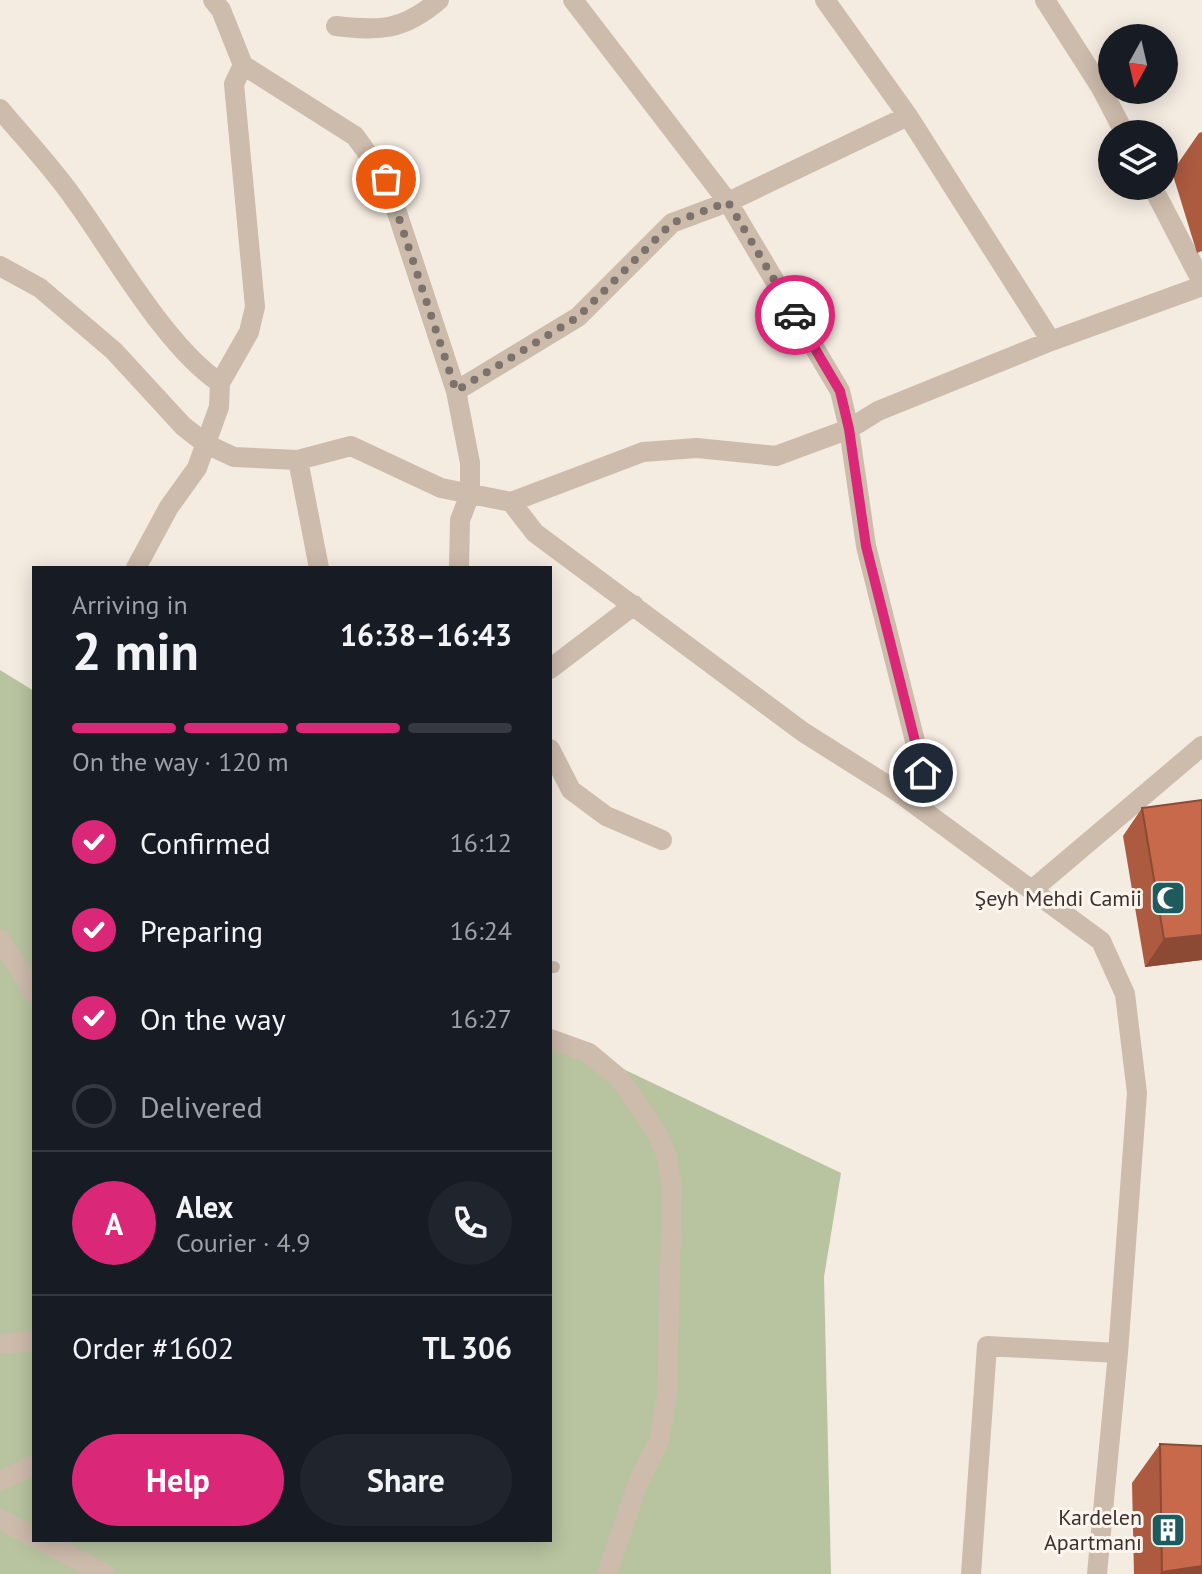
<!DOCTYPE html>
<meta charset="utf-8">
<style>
:root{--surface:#171b24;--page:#20242c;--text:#f1f3f6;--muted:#9ea1a6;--line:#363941;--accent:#db2777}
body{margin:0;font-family:"PT Sans",sans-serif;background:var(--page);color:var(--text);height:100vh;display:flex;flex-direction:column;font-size:30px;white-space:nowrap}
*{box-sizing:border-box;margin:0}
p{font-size:26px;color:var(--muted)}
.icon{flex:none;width:44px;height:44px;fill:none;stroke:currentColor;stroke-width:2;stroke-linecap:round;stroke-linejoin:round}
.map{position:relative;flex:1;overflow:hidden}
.drawer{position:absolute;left:32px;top:566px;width:520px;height:976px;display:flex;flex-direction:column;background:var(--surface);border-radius:0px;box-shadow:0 4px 20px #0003}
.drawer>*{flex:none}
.needle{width:52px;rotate:188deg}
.fabs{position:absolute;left:1098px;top:24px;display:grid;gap:16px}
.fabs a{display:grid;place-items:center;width:80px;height:80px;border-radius:50%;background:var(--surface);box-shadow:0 4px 20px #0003;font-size:40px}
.pin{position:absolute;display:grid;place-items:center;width:68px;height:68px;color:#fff;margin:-34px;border:4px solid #fff;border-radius:50%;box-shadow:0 2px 8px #0007}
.courier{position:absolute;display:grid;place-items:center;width:80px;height:80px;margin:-40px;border:6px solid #db2777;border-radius:50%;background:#fff;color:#222;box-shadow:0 2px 10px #0007}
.overview em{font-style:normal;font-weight:800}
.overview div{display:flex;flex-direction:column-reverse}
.overview{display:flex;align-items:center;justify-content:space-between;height:136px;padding:0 40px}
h1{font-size:52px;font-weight:800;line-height:60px}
.bar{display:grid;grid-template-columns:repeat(4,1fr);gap:12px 8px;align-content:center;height:96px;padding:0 40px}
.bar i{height:10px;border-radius:6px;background:var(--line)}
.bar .current{background:var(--accent)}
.bar p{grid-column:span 4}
.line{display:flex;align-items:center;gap:20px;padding:0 40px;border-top:2px solid var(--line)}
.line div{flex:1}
.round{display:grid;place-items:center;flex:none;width:84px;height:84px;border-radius:42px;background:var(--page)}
ol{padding:0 40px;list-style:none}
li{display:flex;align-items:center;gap:24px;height:88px}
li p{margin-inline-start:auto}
li .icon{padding:8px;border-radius:50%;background:var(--accent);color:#fff;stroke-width:4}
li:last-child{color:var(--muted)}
li i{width:44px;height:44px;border:4px solid var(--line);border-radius:50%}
.cta{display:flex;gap:16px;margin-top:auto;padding:16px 40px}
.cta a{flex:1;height:92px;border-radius:48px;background:var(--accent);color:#fff;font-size:32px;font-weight:800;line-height:92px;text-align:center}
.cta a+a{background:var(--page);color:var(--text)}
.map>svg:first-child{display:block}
.green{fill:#b8c4a0}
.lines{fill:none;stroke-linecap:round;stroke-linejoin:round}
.service{stroke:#cdbbac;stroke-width:12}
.minor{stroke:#cdbbac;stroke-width:20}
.wall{fill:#ac5a40}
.shaded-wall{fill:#8c4a34}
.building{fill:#c8694b;stroke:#8c4a34;stroke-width:2}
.done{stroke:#7c716b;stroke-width:8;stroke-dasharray:0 14.4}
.route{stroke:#db2777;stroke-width:10}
.labels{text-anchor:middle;stroke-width:6;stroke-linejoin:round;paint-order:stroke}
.poi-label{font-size:22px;fill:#3b302b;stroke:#fbf5ee;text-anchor:end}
</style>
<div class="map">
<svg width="1202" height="1574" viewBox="0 0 1202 1574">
<rect width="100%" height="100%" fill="#f4ebe1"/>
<path class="green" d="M0,670L34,691V1540H550V1034L841,1173L824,1277L831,1574H0Z"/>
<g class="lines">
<path class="service" d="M550,967H554"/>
<path class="minor" d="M213,0L221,10L243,65L355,136L386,179L456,391L470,463V494L460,520L459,568
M825,0L908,116L1051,341
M1045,0L1100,86L1125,134
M336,26C380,31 403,31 439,0
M0,109C25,139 53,168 75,200C114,254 166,347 220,383
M1152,186L1202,282
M0,266L40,288L114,351L183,426L206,444L234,457L298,460L351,446L441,488L511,502L643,452L697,448L776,456L849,429L878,411L1051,341L1202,286
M456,391L578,317L672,223L728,202L908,116
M298,460L319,568
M511,502L535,533L803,732L898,792L923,773L866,546L849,429L840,391L728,202L573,0
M136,568L169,507L197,468L219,407L220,383L249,332L255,307L234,84L243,65
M550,669L634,605
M550,749L571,790L606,816L662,840
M898,792L1101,941L1125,994L1137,1093L1118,1353L1097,1574
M1032,890L1202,746
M0,939L34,993
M550,1039L589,1053L619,1078L656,1131L667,1157L672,1189L667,1395L659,1441L638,1483L607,1574
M0,1344L34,1341
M0,1481L34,1465
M0,1519L34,1537
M40,1540L105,1574
M971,1574L987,1346L1118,1353"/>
</g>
<path class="wall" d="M1202,132V251L1197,253L1172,172L1199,133Z
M1142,808L1202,960L1145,967L1123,836Z
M1160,1444L1202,1574H1134L1132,1483Z"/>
<path class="shaded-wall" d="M1202,935V960L1145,967L1164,939Z
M1202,1566V1574H1160L1162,1572Z"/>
<path class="building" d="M1202,800V935L1164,939L1142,808Z
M1160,1444L1202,1446V1566L1162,1572Z"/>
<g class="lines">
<path class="done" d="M386,179L456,391L578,317L672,223L728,202L795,315"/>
<path class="route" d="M795,315L840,391L849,429L866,546L923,773"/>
</g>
<defs>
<g id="mosque-square" transform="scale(1.8)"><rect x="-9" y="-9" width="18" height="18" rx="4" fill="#1f5a5e" stroke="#fbf5ee"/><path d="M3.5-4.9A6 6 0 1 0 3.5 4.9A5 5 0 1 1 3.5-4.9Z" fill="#fff"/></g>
<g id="building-square" transform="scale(1.8)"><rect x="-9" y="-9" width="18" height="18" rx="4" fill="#1f5a5e" stroke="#fbf5ee"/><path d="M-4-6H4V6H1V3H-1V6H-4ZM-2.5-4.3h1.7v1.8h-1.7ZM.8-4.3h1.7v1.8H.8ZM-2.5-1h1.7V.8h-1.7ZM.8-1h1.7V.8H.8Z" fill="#fff"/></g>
</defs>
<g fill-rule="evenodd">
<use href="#mosque-square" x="1168" y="898"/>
<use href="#building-square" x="1168" y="1530"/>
</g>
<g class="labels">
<g class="poi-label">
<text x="1142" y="906">Şeyh Mehdi Camii</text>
<text x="1142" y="1525">Kardelen<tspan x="1142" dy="25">Apartmanı</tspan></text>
</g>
</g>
</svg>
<div class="fabs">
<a><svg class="needle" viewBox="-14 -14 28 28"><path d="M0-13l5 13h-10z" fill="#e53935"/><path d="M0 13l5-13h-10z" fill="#9ea1a6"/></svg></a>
<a><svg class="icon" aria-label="layers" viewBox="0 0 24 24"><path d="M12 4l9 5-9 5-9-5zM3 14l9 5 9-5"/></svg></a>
</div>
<div class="pin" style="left:386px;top:179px;background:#ea580c"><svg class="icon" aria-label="bag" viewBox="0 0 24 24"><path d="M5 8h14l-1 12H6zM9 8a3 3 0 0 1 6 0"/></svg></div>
<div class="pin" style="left:923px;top:773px;background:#1f2937"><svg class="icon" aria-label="home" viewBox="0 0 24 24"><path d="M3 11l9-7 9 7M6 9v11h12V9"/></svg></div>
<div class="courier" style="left:795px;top:315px"><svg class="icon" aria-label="car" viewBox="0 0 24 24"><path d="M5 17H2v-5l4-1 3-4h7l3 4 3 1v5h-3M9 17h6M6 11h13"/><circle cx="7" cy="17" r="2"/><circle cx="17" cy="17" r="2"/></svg></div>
<section class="drawer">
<div class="overview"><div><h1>2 min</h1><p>Arriving in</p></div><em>16:38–16:43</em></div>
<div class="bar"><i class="current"></i><i class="current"></i><i class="current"></i><i></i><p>On the way · 120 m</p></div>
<ol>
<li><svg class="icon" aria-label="check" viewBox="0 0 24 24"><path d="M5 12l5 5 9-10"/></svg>Confirmed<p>16:12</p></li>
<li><svg class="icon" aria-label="check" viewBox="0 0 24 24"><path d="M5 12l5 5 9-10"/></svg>Preparing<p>16:24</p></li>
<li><svg class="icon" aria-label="check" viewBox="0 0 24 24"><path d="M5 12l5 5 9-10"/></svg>On the way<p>16:27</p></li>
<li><i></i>Delivered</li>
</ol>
<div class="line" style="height:144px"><b class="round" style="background:var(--accent);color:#fff">A</b><div><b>Alex</b><p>Courier · 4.9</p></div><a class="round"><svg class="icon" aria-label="phone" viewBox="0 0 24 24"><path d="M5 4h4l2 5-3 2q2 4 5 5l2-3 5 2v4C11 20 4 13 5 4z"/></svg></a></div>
<div class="line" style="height:104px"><div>Order #1602</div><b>TL 306</b></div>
<div class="cta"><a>Help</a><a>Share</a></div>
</section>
</div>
